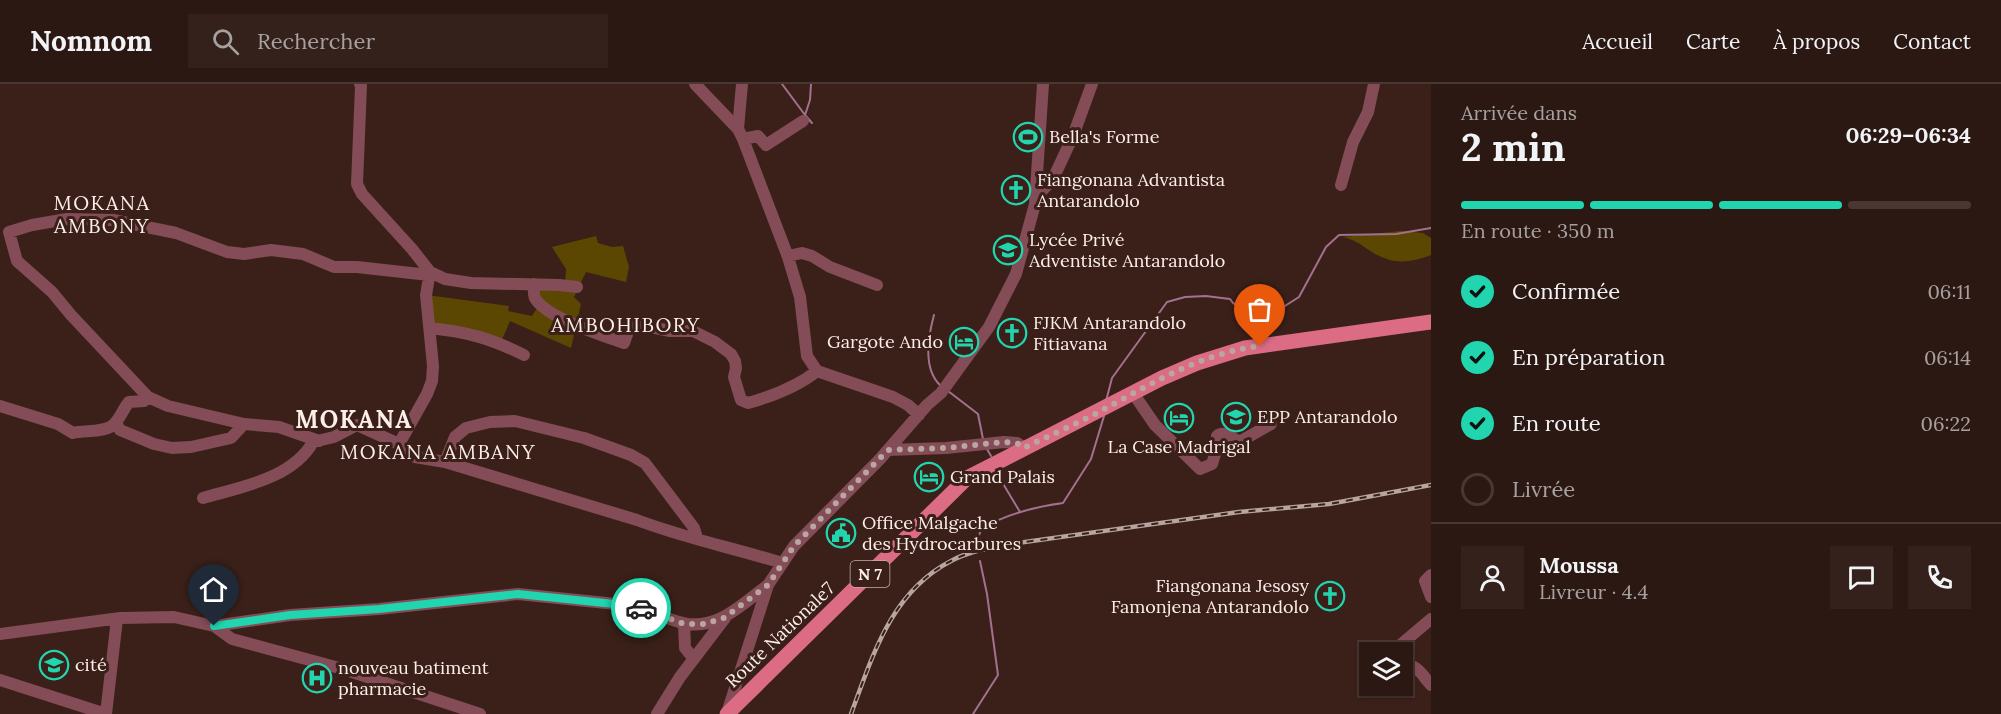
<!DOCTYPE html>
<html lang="fr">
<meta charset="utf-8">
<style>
:root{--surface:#2c1813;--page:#34211c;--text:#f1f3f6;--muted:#a6a0a0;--line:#483733;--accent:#21d5af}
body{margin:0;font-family:Lora,serif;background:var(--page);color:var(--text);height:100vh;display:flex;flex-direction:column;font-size:22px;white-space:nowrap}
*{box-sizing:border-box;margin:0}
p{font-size:20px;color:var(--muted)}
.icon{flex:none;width:33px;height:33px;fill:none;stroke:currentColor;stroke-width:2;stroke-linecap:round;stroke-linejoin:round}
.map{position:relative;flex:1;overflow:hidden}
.drawer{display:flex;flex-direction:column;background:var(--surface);width:570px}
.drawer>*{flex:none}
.tools{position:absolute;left:1359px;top:558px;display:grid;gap:12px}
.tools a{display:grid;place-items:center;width:54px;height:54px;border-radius:0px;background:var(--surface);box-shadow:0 2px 4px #0004,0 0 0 2px var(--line);font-size:30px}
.pin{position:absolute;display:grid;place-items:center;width:51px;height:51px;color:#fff;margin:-62px -26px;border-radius:50% 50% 50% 0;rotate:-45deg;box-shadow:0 0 6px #0007}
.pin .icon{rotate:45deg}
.courier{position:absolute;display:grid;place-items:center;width:60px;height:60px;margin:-30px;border:4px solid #21d5af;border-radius:50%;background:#fff;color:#222;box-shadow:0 2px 8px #0007}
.summary em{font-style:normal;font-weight:800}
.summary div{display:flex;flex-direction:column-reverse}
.summary{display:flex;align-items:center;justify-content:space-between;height:102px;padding:0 30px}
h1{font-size:39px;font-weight:800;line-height:45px}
.bar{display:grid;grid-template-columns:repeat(4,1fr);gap:9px 6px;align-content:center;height:72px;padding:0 30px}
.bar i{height:8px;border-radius:4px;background:var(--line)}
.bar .active{background:var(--accent)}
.bar p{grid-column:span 4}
.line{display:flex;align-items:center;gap:15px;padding:0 30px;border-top:2px solid var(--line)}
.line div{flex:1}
.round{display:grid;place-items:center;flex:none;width:63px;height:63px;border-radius:0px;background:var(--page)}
ol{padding:0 30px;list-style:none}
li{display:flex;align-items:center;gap:18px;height:66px}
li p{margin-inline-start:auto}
li .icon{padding:6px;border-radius:50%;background:var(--accent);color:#111;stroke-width:4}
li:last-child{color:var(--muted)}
li i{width:33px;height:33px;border:3px solid var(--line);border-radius:50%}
header{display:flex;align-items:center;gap:36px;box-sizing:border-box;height:84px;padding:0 30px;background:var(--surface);border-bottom:2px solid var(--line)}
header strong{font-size:28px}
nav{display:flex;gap:33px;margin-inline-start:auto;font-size:21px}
.search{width:420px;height:54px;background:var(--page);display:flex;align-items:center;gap:15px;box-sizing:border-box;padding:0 21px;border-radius:0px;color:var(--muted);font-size:22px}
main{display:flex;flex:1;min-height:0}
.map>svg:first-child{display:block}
.green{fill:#5b4701}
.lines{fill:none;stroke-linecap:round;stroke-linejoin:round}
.stream{stroke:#a3708f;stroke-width:2}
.minor{stroke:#834c57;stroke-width:12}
.major{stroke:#dc6b84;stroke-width:15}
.rail-casing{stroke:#b8a5a0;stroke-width:4.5}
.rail{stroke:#3a2019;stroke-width:2;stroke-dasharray:7;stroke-linecap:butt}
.done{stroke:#b9a6a1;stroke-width:6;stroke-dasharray:0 10.8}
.route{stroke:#21d5af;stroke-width:8}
.labels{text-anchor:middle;stroke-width:6;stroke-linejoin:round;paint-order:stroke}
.shield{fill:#3a2019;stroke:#c2b0ab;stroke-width:1.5}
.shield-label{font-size:16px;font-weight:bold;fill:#fdeeea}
.poi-label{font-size:18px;fill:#fdeeea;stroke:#3a2019;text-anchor:start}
.street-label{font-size:18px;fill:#fdeeea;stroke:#3a2019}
.neighbourhood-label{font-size:20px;letter-spacing:1.5px;fill:#fdeeea;stroke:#3a2019}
.district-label{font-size:24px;font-weight:bold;letter-spacing:1.5px;fill:#fdeeea;stroke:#3a2019}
</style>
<header>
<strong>Nomnom</strong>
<div class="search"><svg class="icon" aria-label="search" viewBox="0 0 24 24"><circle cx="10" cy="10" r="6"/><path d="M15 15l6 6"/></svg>Rechercher</div>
<nav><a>Accueil</a><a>Carte</a><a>À propos</a><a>Contact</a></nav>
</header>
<main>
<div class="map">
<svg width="1431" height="630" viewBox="0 0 1431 630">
<rect width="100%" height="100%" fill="#3a2019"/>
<path class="green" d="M1401,147L1423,149L1431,154V171C1409,179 1393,181 1372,168C1361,161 1356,156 1343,153Z
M596,152L598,159L612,163L623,162L629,183L626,198L586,188L574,213L581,220L571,264L510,237L501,258L431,243L427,211L509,222L508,227L532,232L539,221L524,201L565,202L566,185L552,163Z"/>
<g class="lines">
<path class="stream" d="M782,0L805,31
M811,0L810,16L805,31L812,39
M934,231C928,253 922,285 941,302
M948,307L978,330L983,355
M1106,317L1112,294L1167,218L1185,213L1206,212L1230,215L1233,219L1245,225L1277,227L1299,213L1326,163L1339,151L1396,150L1431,144
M987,365L991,372
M996,388L1020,428
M978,455L981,445C1006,430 1034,423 1063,419L1091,375L1104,332
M973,630L998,591L987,510L980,477"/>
<path class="minor" d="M360,0L361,2L357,100L362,110L412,165L430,188L426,211L433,282L432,297L427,310L399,360
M695,0L738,45L743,55L788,173L800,213L807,272L817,287L893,313L908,321L919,331
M738,45L742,0
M743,55L758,52L766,61L803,37
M1341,101L1353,58L1368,28L1374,0
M1037,112L1053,95L1073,52L1092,0
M788,172L802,169L812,172L830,183L877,201
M430,188L445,195L471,199L559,201L577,203
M534,200C534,205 533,210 535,214C545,233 603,252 624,259L631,239L670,247H693L715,258L731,270L735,277L736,284L734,293L741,316L748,319C773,312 797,303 817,287
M430,244C467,248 490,254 524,271
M1133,309L1155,341L1200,385L1212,380L1216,367L1217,352C1225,345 1232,357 1241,357L1271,340
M0,322L58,340L73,349C86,346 108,349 115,339C121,333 123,325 129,318L144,317L148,313
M116,339L120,346L154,360L172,364L191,363L231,354L244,340
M319,357L279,343L244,340L168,322L148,313L71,231L52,208L17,177L9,148L32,141L67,135L113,136L176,149L227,168L244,170L271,166L303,170L334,183H357L429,191
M888,366L946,364L1004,358L1017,359L1024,364
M445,378L455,353L466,344L490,338L515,337L584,354L631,371L645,379L694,444L697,454
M203,414C240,403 292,395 313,358L334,353L357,341L399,360L415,373L445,378L637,436C684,454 734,464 782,479
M1431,491L1425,497L1431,513
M684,539L685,564L694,575
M214,542L232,555L343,585L480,630
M0,550L120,534L174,533L214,542L290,531L379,525L518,510L626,521C634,525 644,525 652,528C662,532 673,537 683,539C718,547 743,519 768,501
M1392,568L1431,535
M1402,580C1420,582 1420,589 1431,601
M0,596L106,630L117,535
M727,629L768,501L794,462L880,375L927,321L941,309L989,243L1016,190L1035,120L1043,0
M657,630L680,593L725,534"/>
<path class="major" d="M727,630L967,394L1162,294L1197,279L1245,264L1431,238"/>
<g class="rail-casing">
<path id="rail" d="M851,630C873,571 891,508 951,477C967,468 986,465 1004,461L1239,428L1329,420L1431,401"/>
</g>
<use href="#rail" class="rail"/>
</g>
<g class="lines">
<path class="done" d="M641,524L684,540H705L724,534L768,501L794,462L888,366L946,364L1004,358L1017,359L1024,364C1048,352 1072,342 1095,330C1148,302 1200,269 1260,262"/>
<path class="route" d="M214,542L290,531L379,525L518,510L624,521L641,524"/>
</g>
<defs>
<g id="stadium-ring" transform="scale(1.5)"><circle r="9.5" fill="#3a2019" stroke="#21d5af" stroke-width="1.5"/><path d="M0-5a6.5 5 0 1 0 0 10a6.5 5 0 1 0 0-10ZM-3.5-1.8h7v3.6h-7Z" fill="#21d5af"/></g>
<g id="church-ring" transform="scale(1.5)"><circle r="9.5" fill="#3a2019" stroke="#21d5af" stroke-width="1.5"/><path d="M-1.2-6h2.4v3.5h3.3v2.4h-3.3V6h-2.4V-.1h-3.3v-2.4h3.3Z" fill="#21d5af"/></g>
<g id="school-ring" transform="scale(1.5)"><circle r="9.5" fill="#3a2019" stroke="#21d5af" stroke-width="1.5"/><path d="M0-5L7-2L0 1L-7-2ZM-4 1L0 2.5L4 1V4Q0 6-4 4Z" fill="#21d5af"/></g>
<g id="hotel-ring" transform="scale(1.5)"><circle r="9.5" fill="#3a2019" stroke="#21d5af" stroke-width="1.5"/><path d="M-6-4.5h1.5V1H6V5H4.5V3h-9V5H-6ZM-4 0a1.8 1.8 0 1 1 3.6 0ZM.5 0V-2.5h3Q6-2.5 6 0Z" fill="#21d5af"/></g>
<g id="civic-ring" transform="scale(1.5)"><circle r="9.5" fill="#3a2019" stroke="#21d5af" stroke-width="1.5"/><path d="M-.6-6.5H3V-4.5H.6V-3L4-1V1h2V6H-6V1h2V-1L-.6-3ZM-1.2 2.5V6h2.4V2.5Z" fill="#21d5af"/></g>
<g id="university-ring" transform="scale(1.5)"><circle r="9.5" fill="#3a2019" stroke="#21d5af" stroke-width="1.5"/><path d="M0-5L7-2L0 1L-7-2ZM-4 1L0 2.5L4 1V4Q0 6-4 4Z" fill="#21d5af"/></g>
<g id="hospital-ring" transform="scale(1.5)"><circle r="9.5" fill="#3a2019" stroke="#21d5af" stroke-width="1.5"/><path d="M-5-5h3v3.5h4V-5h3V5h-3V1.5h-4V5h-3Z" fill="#21d5af"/></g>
</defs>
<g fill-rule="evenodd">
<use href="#stadium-ring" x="1028" y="53"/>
<use href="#church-ring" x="1016" y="106"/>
<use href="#school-ring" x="1008" y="166"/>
<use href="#church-ring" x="1012" y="249"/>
<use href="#hotel-ring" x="964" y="258"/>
<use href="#school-ring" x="1236" y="333"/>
<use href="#hotel-ring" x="1179" y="334"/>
<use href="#hotel-ring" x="929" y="393"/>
<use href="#civic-ring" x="841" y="449"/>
<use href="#church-ring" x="1330" y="512"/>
<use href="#university-ring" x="54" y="581"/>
<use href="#hospital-ring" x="317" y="594"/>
</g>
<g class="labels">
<rect class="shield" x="850.5" y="477" width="39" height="26" rx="4.5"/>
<g class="shield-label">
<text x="870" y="496">N 7</text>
</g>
<g class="poi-label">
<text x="1049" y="59">Bella's Forme</text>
<text x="1037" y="102">Fiangonana Advantista<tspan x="1037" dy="21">Antarandolo</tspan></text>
<text x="1029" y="162">Lycée Privé<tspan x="1029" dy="21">Adventiste Antarandolo</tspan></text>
<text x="1033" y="245">FJKM Antarandolo<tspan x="1033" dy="21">Fitiavana</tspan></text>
<text x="943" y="264" text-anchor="end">Gargote Ando</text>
<text x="1257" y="339">EPP Antarandolo</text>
<text x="1179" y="369" text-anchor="middle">La Case Madrigal</text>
<text x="950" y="399">Grand Palais</text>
<text x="862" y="445">Office Malgache<tspan x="862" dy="21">des Hydrocarbures</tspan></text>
<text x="1309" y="508" text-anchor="end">Fiangonana Jesosy<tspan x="1309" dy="21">Famonjena Antarandolo</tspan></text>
<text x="75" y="587">cité</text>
<text x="338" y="590">nouveau batiment<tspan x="338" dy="21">pharmacie</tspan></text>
</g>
<g class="street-label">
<text transform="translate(780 551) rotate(-44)" y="6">Route Nationale7</text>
</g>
<g class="neighbourhood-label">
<text x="102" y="126">MOKANA<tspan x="102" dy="23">AMBONY</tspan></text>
<text x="626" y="248">AMBOHIBORY</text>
<text x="438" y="375">MOKANA AMBANY</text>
</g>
<g class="district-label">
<text x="354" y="344">MOKANA</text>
</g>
</g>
</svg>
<div class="tools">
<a><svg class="icon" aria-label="layers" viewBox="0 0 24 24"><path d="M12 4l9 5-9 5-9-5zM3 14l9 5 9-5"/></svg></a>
</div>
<div class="pin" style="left:1260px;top:262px;background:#ea580c"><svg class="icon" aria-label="bag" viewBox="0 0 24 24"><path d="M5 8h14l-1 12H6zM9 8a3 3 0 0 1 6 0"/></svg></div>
<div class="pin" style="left:214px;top:542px;background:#1f2937"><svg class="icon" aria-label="home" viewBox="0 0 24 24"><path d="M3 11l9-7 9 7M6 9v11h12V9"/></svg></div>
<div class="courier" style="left:641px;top:524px"><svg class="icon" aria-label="car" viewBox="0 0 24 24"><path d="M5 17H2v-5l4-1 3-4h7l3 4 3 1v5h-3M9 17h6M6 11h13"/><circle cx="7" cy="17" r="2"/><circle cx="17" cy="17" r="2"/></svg></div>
</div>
<section class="drawer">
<div class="summary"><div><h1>2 min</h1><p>Arrivée dans</p></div><em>06:29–06:34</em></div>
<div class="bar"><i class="active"></i><i class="active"></i><i class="active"></i><i></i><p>En route · 350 m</p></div>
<ol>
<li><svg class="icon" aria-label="check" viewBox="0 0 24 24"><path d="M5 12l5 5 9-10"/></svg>Confirmée<p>06:11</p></li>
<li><svg class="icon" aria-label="check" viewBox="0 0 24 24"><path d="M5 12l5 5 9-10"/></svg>En préparation<p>06:14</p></li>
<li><svg class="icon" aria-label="check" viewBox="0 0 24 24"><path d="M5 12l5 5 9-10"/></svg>En route<p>06:22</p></li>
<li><i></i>Livrée</li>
</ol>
<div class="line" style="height:108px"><a class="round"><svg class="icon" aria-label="person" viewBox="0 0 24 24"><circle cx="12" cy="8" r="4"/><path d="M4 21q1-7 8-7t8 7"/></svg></a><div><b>Moussa</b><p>Livreur · 4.4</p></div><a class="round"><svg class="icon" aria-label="chat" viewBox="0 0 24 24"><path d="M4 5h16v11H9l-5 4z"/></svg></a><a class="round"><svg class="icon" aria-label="phone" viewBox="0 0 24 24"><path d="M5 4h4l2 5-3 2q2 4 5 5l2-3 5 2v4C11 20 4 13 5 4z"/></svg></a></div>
</section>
</main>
